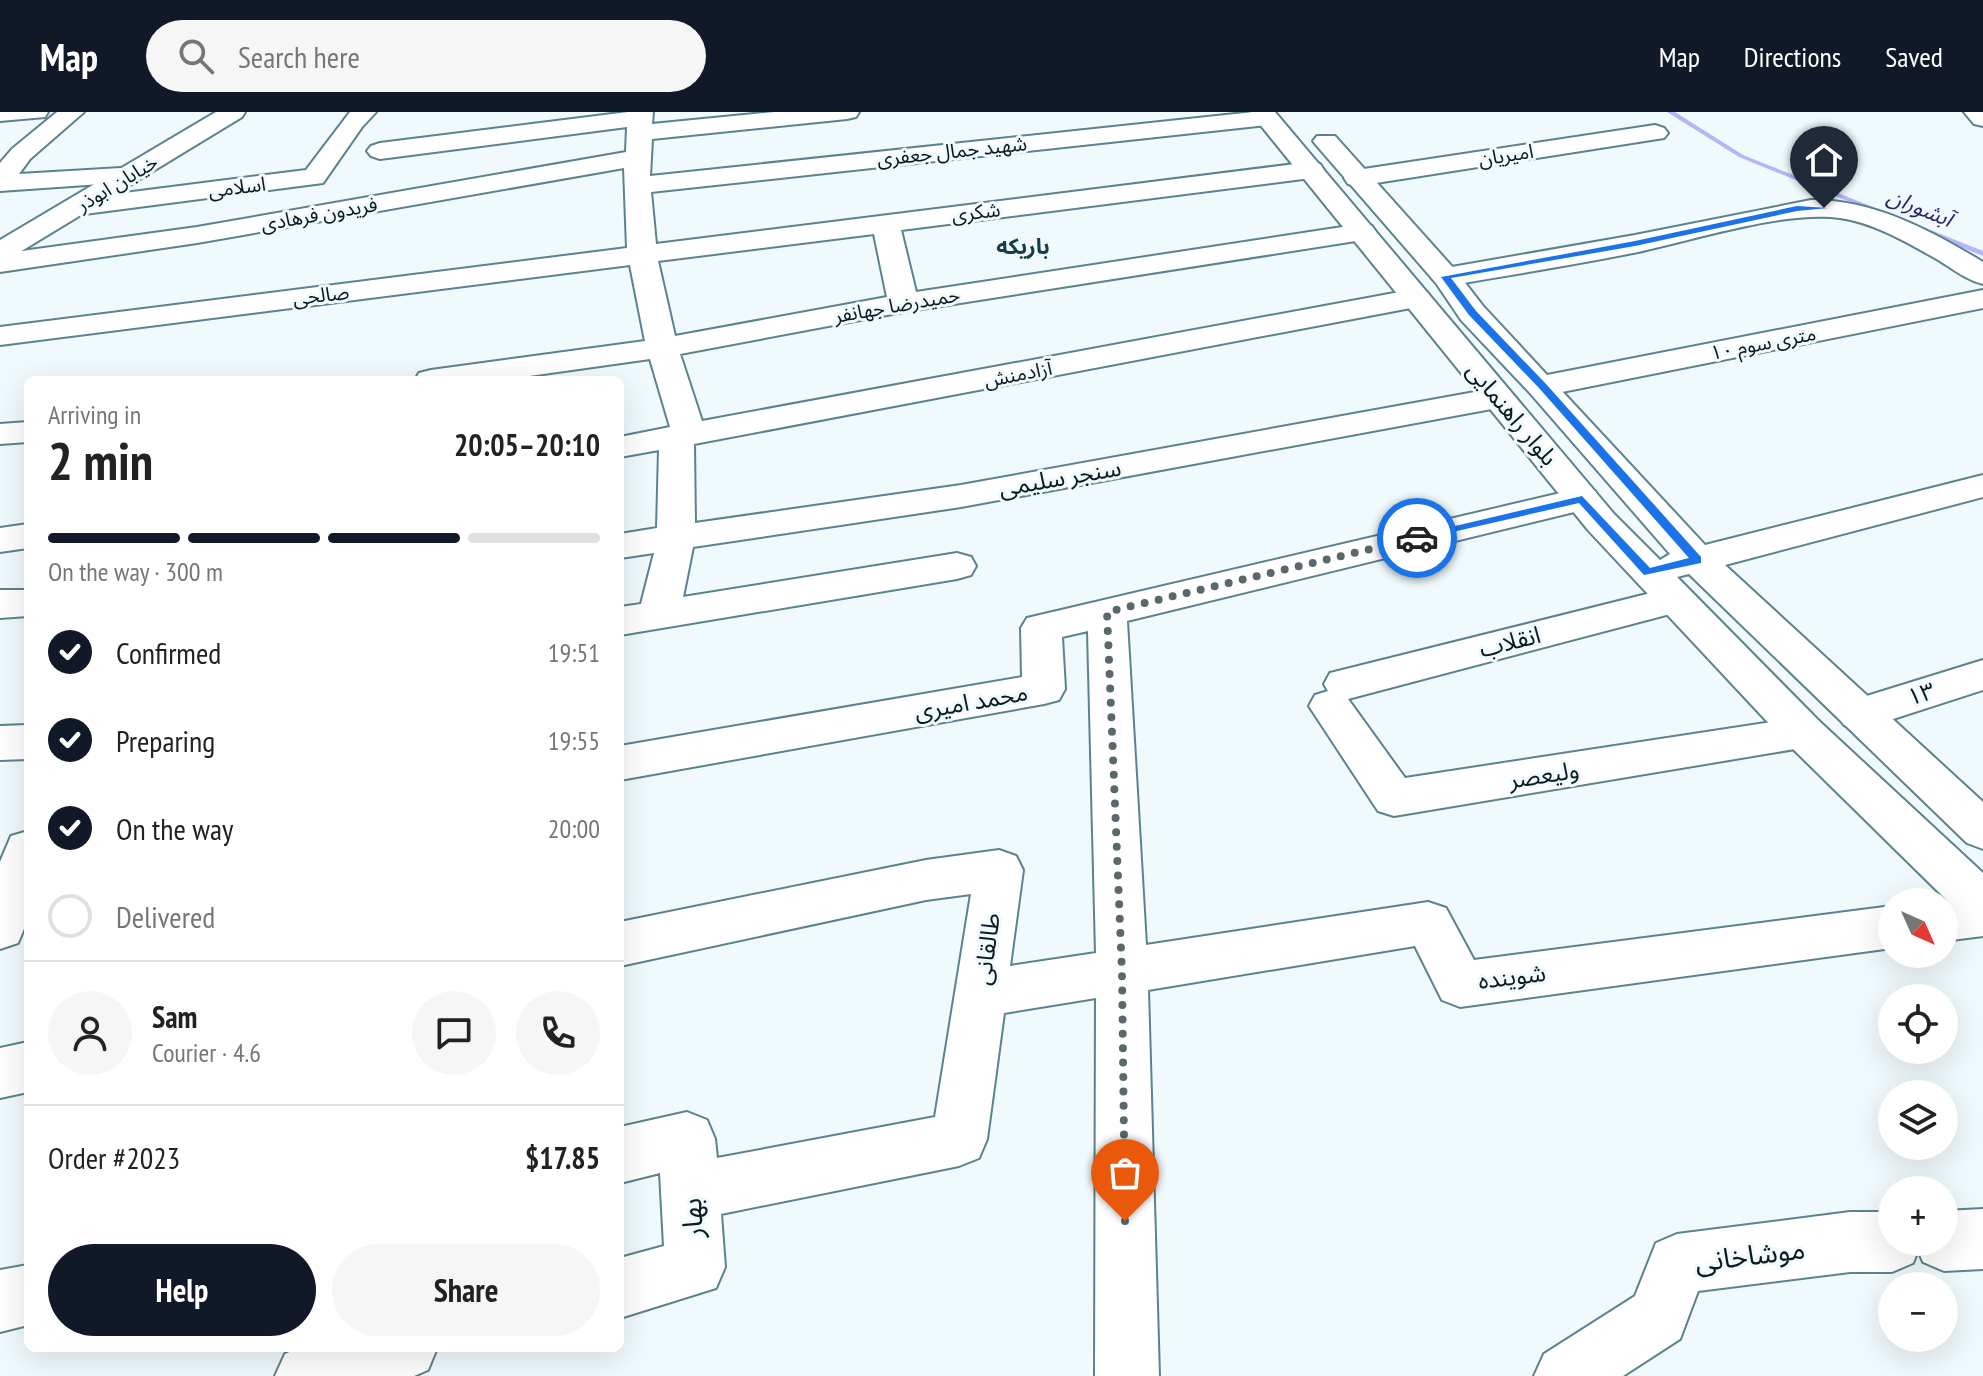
<!DOCTYPE html>
<meta charset="utf-8">
<style>
:root{--surface:#fff;--page:#f6f6f6;--text:#222;--muted:#767676;--line:#e0e0e0;--accent:#111827}
body{margin:0;font-family:"PT Sans Narrow","Noto Sans Arabic",sans-serif;background:var(--page);color:var(--text);height:100vh;display:flex;flex-direction:column;font-size:30px;white-space:nowrap}
*{box-sizing:border-box;margin:0}
p{font-size:26px;color:var(--muted)}
.icon{flex:none;width:44px;height:44px;fill:none;stroke:currentColor;stroke-width:2;stroke-linecap:round;stroke-linejoin:round}
.map{position:relative;flex:1;overflow:hidden}
.panel{position:absolute;left:24px;top:264px;width:600px;height:976px;display:flex;flex-direction:column;background:var(--surface);border-radius:12px;box-shadow:0 8px 32px #0002}
.panel>*{flex:none}
.needle{width:52px;rotate:135deg}
.buttons{position:absolute;left:1878px;top:776px;display:grid;gap:16px}
.buttons a{display:grid;place-items:center;width:80px;height:80px;border-radius:50%;background:var(--surface);box-shadow:0 8px 32px #0002;font-size:40px}
.pin{position:absolute;display:grid;place-items:center;width:68px;height:68px;color:#fff;margin:-82px -34px;border-radius:50% 50% 50% 0;rotate:-45deg;box-shadow:0 0 8px #0007}
.pin .icon{rotate:45deg}
.courier{position:absolute;display:grid;place-items:center;width:80px;height:80px;margin:-40px;border:6px solid #1a73e8;border-radius:50%;background:#fff;color:#222;box-shadow:0 2px 10px #0007}
.summary em{font-style:normal;font-weight:600}
.summary div{display:flex;flex-direction:column-reverse}
.summary{display:flex;align-items:center;justify-content:space-between;height:136px;padding:0 24px}
h1{font-size:52px;font-weight:600;line-height:60px}
.bar{display:grid;grid-template-columns:repeat(4,1fr);gap:12px 8px;align-content:center;height:96px;padding:0 24px}
.bar i{height:10px;border-radius:6px;background:var(--line)}
.bar .active{background:var(--accent)}
.bar p{grid-column:span 4}
.line{display:flex;align-items:center;gap:20px;padding:0 24px;border-top:2px solid var(--line)}
.line div{flex:1}
.round{display:grid;place-items:center;flex:none;width:84px;height:84px;border-radius:42px;background:var(--page)}
ol{padding:0 24px;list-style:none}
li{display:flex;align-items:center;gap:24px;height:88px}
li p{margin-inline-start:auto}
li .icon{padding:8px;border-radius:50%;background:var(--accent);color:#fff;stroke-width:4}
li:last-child{color:var(--muted)}
li i{width:44px;height:44px;border:4px solid var(--line);border-radius:50%}
.button{display:flex;gap:16px;margin-top:auto;padding:16px 24px}
.button a{flex:1;height:92px;border-radius:48px;background:var(--accent);color:#fff;font-size:32px;font-weight:600;line-height:92px;text-align:center}
.button a+a{background:var(--page);color:var(--text)}
header{display:flex;align-items:center;gap:48px;box-sizing:border-box;height:112px;padding:0 40px;background:var(--accent);color:#fff}
header strong{font-size:38px}
nav{display:flex;gap:44px;margin-inline-start:auto;font-size:28px}
.search{width:560px;height:72px;background:var(--page);display:flex;align-items:center;gap:20px;box-sizing:border-box;padding:0 28px;border-radius:44px;color:var(--muted);font-size:30px}
.map>svg:first-child{display:block}
.lines{fill:none;stroke-linecap:round;stroke-linejoin:round}
.stream{fill:#b3b6f8;fill-rule:evenodd}
.minor-casing{stroke:#5b838f;stroke-width:4}
.tertiary-casing{stroke:#5b838f;stroke-width:4}
.secondary-casing{stroke:#5b838f;stroke-width:4}
.minor{fill:#fff;fill-rule:evenodd}
.tertiary{fill:#fff;fill-rule:evenodd}
.secondary{fill:#fff;fill-rule:evenodd}
.route{fill:#1a73e8}
.done{stroke:#5a686c;stroke-width:8;stroke-dasharray:0 14.4}
.labels{text-anchor:middle;stroke-width:6;stroke-linejoin:round;paint-order:stroke}
.far-street-label{font-size:20px;fill:#0a1a1f;stroke:#f0f9fb}
.far-water-label{font-size:22px;font-style:italic;fill:#2e2570;stroke:#f0f9fb}
.far-neighbourhood-label{font-size:22px;font-weight:bold;fill:#163e48;stroke:#f0f9fb}
.street-label{font-size:24px;fill:#0a1a1f;stroke:#f0f9fb}
.near-street-label{font-size:28px;fill:#0a1a1f;stroke:#f0f9fb}
</style>
<header>
<strong>Map</strong>
<div class="search"><svg class="icon" aria-label="search" viewBox="0 0 24 24"><circle cx="10" cy="10" r="6"/><path d="M15 15l6 6"/></svg>Search here</div>
<nav><a>Map</a><a>Directions</a><a>Saved</a></nav>
</header>
<div class="map">
<svg width="1983" height="1264" viewBox="0 0 1983 1264">
<rect width="100%" height="100%" fill="#f0f9fb"/>
<g class="lines">
<path class="stream" d="M1667,0H1675L1743,43L1983,139V144L1739,45Z"/>
<g class="minor-casing">
<path id="minor" d="M0,0H48L45,5L0,9Z
M57,0H84L30,47L19,62L121,56L130,58L134,64L130,70L0,79V51L12,37Z
M350,0H376L362,15L323,71L77,103L67,101L63,95L67,89L77,87L306,58Z
M628,0H653L652,12L774,0H859L856,5L847,7L652,27L650,64L1254,0H1273L1279,6L1276,11L1267,13L651,80L656,132L1311,50L1320,52L1324,58L1320,64L1311,66L901,118L916,180L1362,112L1372,114L1376,120L1372,126L1362,128L903,200L680,242L702,309L1416,177L1427,180L1431,186L1427,192L1416,195L694,332L695,411L961,373L1497,276L1509,279L1514,286L1509,293L1497,296L961,395L693,435L683,485L957,441L971,445L976,454L971,463L957,467L620,523V495L641,492L654,441L620,446V422L657,416L659,338L620,345V325L670,315L650,247L501,268H415L419,261L431,258L645,229L630,153L0,233V215L627,136L624,56L197,131L0,160V142L197,115L626,40L627,15L380,47L371,44L367,39L371,34L380,31ZM874,122L887,185L675,224L658,149Z
M1655,13L1664,16L1668,21L1664,26L1357,74L1348,72L1344,66L1348,60L1357,58Z
M1811,88C1873,87 1932,119 1983,150V172C1967,168 1954,158 1940,149C1910,132 1875,111 1840,106C1786,98 1694,128 1638,140C1574,153 1510,163 1446,174L1436,171L1431,165L1436,159L1446,156L1635,123Z
M1983,178V196L1542,284L1530,281L1526,274L1530,267L1542,264Z
M28,310V330L0,332V312Z
M1582,376L1595,379L1600,387L1595,395L1127,509L1146,833L1428,790L1446,796L1474,848L1892,794V836L1460,895L1442,888L1415,834L1148,878L1159,1264H1095L1096,886L1004,901L987,1027L979,1046L959,1054L721,1102L725,1155L716,1176L620,1206V1146L664,1134L660,1061L620,1071V1015L687,1000L707,1008L715,1027L717,1046L935,1005L971,782L926,788L620,854V810L926,748L999,738L1016,744L1023,758L1010,854L1096,841L1088,519L1062,525L1065,577L1059,588L1044,592L620,668V634L1022,565L1021,516L1027,506Z
M28,412V436L0,440V416Z
M1675,475L1689,479L1695,488L1689,497L1348,587L1405,666L1804,605L1819,609L1826,621L1819,633L1394,704L1378,699L1309,594L1315,583L1328,579L1324,572L1330,561Z
M0,478H28V504L0,506Z
M1983,548V578L1859,618L1844,613L1837,602L1844,591Z
M28,613V647L0,648V614Z
M28,719V807L18,831L0,837V750L11,724Z
M1983,782V824L1944,829V790H1936Z
M28,930V980L0,986V936Z
M28,1153V1213L0,1220V1158Z
M298,1236H437L428,1258L414,1264H275L285,1242Z"/>
</g>
<g class="tertiary-casing">
<path id="tertiary" d="M216,0H245L242,5L10,146L0,149V128Z
M1983,1097V1157L1944,1159L1923,1150L1918,1138L1913,1151L1892,1160H1850L1698,1179L1680,1227L1623,1264H1534L1544,1242L1635,1184L1656,1131L1677,1122L1850,1100H1892V1130H1944V1099Z"/>
</g>
<g class="secondary-casing">
<path id="secondary" d="M1250,0H1275L1614,402L1660,448L1670,442L1530,281L1461,208L1436,171L1317,34L1313,29L1317,24H1335L1456,159L1483,194L1705,433L1983,363V385L1725,453L1983,690V737L1967,731L1689,462L1677,465L1819,609L1983,761V813L1966,807L1789,633L1588,418Z
M1964,0H1983V14L1974,12Z"/>
</g>
<use href="#minor" class="minor"/>
<use href="#tertiary" class="tertiary"/>
<use href="#secondary" class="secondary"/>
</g>
<path class="route" d="M1797,94L1828,96L1797,99L1635,134L1451,166L1476,199L1546,272L1701,445V451L1644,463L1579,391L1413,429V424L1417,423L1582,384L1650,456L1689,446L1539,276L1469,203L1441,165L1635,129Z"/>
<g class="lines">
<path class="done" d="M1125,1109L1122,861L1107,500L1417,426"/>
</g>
<g class="labels">
<g class="far-street-label">
<text transform="translate(952 39) rotate(-6)" y="7">شهید جمال جعفری</text>
<text transform="translate(1506 43) rotate(-9)" y="7">امیریان</text>
<text transform="translate(117 71) rotate(-31)" y="7">خیابان ابوذر</text>
<text transform="translate(237 75) rotate(-7)" y="7">اسلامی</text>
<text transform="translate(976 100) rotate(-7)" y="7">شکری</text>
<text transform="translate(319 102) rotate(-10)" y="7">فریدون فرهادی</text>
<text transform="translate(321 183) rotate(-7)" y="7">صالحی</text>
<text transform="translate(897 193) rotate(-10)" y="7">حمیدرضا جهانفر</text>
<text transform="translate(1763 231) rotate(-11)" y="7">۱۰ متری سوم</text>
<text transform="translate(1018 262) rotate(-11)" y="7">آزادمنش</text>
</g>
<g class="far-water-label">
<text transform="translate(1920 95) rotate(22)" y="8">آبشوران</text>
</g>
<g class="far-neighbourhood-label">
<text x="1023" y="142">باریکه</text>
</g>
<g class="street-label">
<text transform="translate(1512 302) rotate(50)" y="8">بلوار راهنمایی</text>
<text transform="translate(1060 366) rotate(-10)" y="8">سنجر سلیمی</text>
<text transform="translate(1510 530) rotate(-14)" y="8">انقلاب</text>
<text transform="translate(1921 582) rotate(-17)" y="8">۱۳</text>
<text transform="translate(971 590) rotate(-10)" y="8">محمد امیری</text>
<text transform="translate(1544 663) rotate(-9)" y="8">ولیعصر</text>
<text transform="translate(987 837) rotate(-82)" y="8">طالقانی</text>
<text transform="translate(1512 865) rotate(-7)" y="8">شوینده</text>
</g>
<g class="near-street-label">
<text transform="translate(692 1106) rotate(-93)" y="10">بهار</text>
<text transform="translate(1750 1143) rotate(-7)" y="10">موشاخانی</text>
</g>
</g>
</svg>
<div class="buttons">
<a><svg class="needle" viewBox="-14 -14 28 28"><path d="M0-13l5 13h-10z" fill="#e53935"/><path d="M0 13l5-13h-10z" fill="#767676"/></svg></a>
<a><svg class="icon" aria-label="locate" viewBox="0 0 24 24"><circle cx="12" cy="12" r="6"/><path d="M12 2v4M12 18v4M2 12h4M18 12h4"/></svg></a>
<a><svg class="icon" aria-label="layers" viewBox="0 0 24 24"><path d="M12 4l9 5-9 5-9-5zM3 14l9 5 9-5"/></svg></a>
<a>+</a>
<a>−</a>
</div>
<div class="pin" style="left:1125px;top:1109px;background:#ea580c"><svg class="icon" aria-label="bag" viewBox="0 0 24 24"><path d="M5 8h14l-1 12H6zM9 8a3 3 0 0 1 6 0"/></svg></div>
<div class="pin" style="left:1824px;top:96px;background:#1f2937"><svg class="icon" aria-label="home" viewBox="0 0 24 24"><path d="M3 11l9-7 9 7M6 9v11h12V9"/></svg></div>
<div class="courier" style="left:1417px;top:426px"><svg class="icon" aria-label="car" viewBox="0 0 24 24"><path d="M5 17H2v-5l4-1 3-4h7l3 4 3 1v5h-3M9 17h6M6 11h13"/><circle cx="7" cy="17" r="2"/><circle cx="17" cy="17" r="2"/></svg></div>
<section class="panel">
<div class="summary"><div><h1>2 min</h1><p>Arriving in</p></div><em>20:05–20:10</em></div>
<div class="bar"><i class="active"></i><i class="active"></i><i class="active"></i><i></i><p>On the way · 300 m</p></div>
<ol>
<li><svg class="icon" aria-label="check" viewBox="0 0 24 24"><path d="M5 12l5 5 9-10"/></svg>Confirmed<p>19:51</p></li>
<li><svg class="icon" aria-label="check" viewBox="0 0 24 24"><path d="M5 12l5 5 9-10"/></svg>Preparing<p>19:55</p></li>
<li><svg class="icon" aria-label="check" viewBox="0 0 24 24"><path d="M5 12l5 5 9-10"/></svg>On the way<p>20:00</p></li>
<li><i></i>Delivered</li>
</ol>
<div class="line" style="height:144px"><a class="round"><svg class="icon" aria-label="person" viewBox="0 0 24 24"><circle cx="12" cy="8" r="4"/><path d="M4 21q1-7 8-7t8 7"/></svg></a><div><b>Sam</b><p>Courier · 4.6</p></div><a class="round"><svg class="icon" aria-label="chat" viewBox="0 0 24 24"><path d="M4 5h16v11H9l-5 4z"/></svg></a><a class="round"><svg class="icon" aria-label="phone" viewBox="0 0 24 24"><path d="M5 4h4l2 5-3 2q2 4 5 5l2-3 5 2v4C11 20 4 13 5 4z"/></svg></a></div>
<div class="line" style="height:104px"><div>Order #2023</div><b>$17.85</b></div>
<div class="button"><a>Help</a><a>Share</a></div>
</section>
</div>
